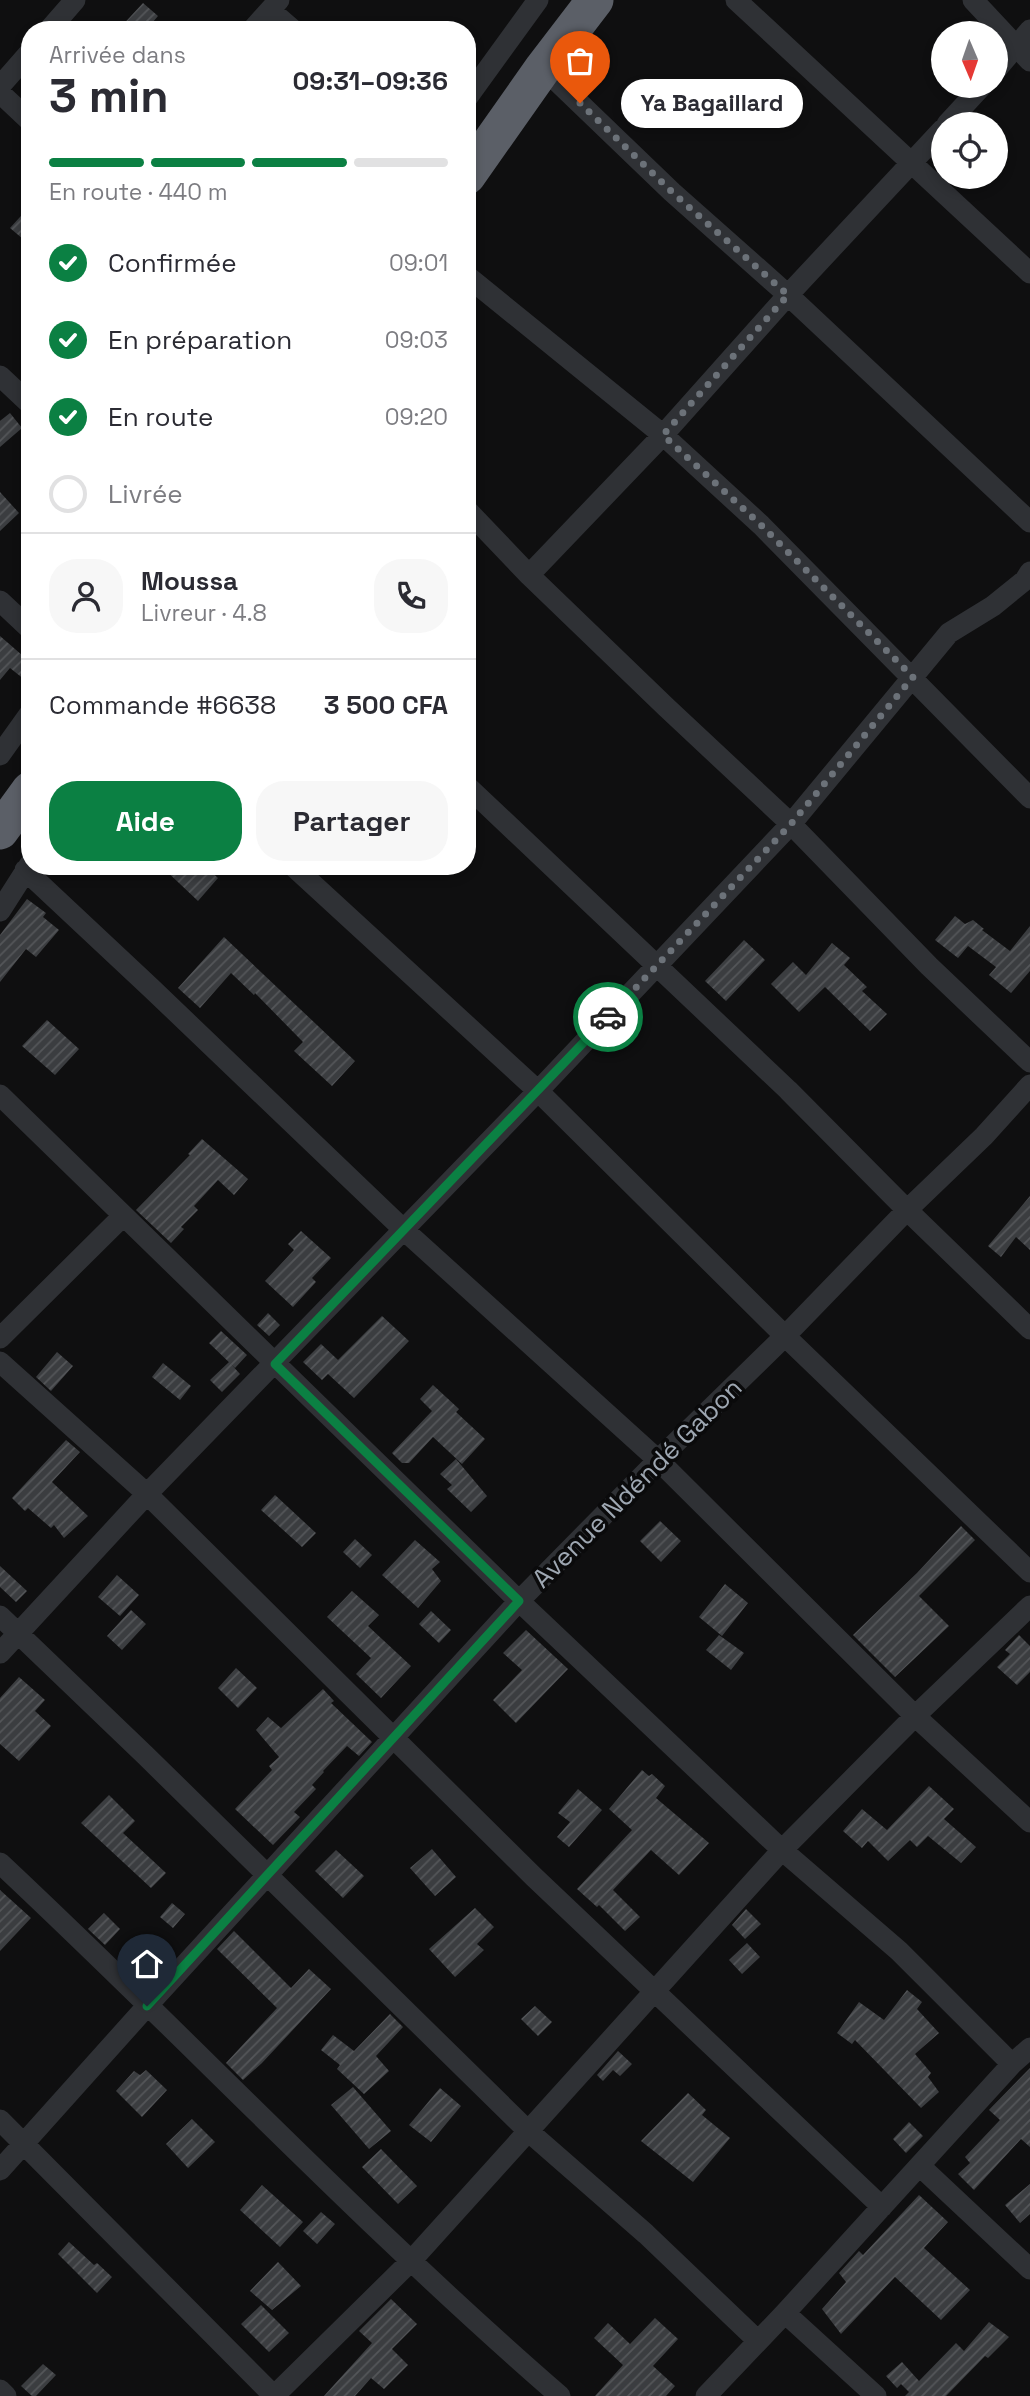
<!DOCTYPE html>
<html lang="fr">
<meta charset="utf-8">
<style>
:root{--surface:#fff;--page:#f7f7f7;--text:#2b2b33;--muted:#7c7c81;--line:#e1e1e2;--accent:#0b8043}
body{margin:0;font-family:"Space Grotesk",sans-serif;background:var(--page);color:var(--text);height:100vh;display:flex;flex-direction:column;font-size:26px;white-space:nowrap}
*{box-sizing:border-box;margin:0}
p{font-size:23px;color:var(--muted)}
.icon{flex:none;width:38px;height:38px;fill:none;stroke:currentColor;stroke-width:2;stroke-linecap:round;stroke-linejoin:round}
.map{position:relative;flex:1;overflow:hidden}
.sheet{position:absolute;left:21px;top:21px;width:455px;height:854px;display:flex;flex-direction:column;background:var(--surface);border-radius:28px;box-shadow:0 4px 10px #0003}
.sheet>*{flex:none}
.needle{width:46px;rotate:178deg}
.controls{position:absolute;left:931px;top:21px;display:grid;gap:14px}
.controls a{display:grid;place-items:center;width:77px;height:77px;border-radius:50%;background:var(--surface);box-shadow:0 4px 10px #0003;font-size:35px}
.pin{position:absolute;display:grid;place-items:center;width:60px;height:60px;color:#fff;margin:-72px -30px;border-radius:50% 50% 50% 0;rotate:-45deg;box-shadow:0 0 7px #0007}
.pin .icon{rotate:45deg}
.courier{position:absolute;display:grid;place-items:center;width:70px;height:70px;margin:-35px;border:5px solid #0b8043;border-radius:50%;background:#fff;color:#222;box-shadow:0 2px 9px #0007}
.bubble{position:absolute;height:49px;border-radius:24px;background:var(--surface);box-shadow:0 4px 10px #0003;font-size:23px;font-weight:800;line-height:49px;text-align:center}
.overview em{font-style:normal;font-weight:800}
.overview div{display:flex;flex-direction:column-reverse}
.overview{display:flex;align-items:center;justify-content:space-between;height:119px;padding:0 28px}
h1{font-size:46px;font-weight:800;line-height:52px}
.bar{display:grid;grid-template-columns:repeat(4,1fr);gap:10px 7px;align-content:center;height:84px;padding:0 28px}
.bar i{height:9px;border-radius:5px;background:var(--line)}
.bar .active{background:var(--accent)}
.bar p{grid-column:span 4}
.line{display:flex;align-items:center;gap:18px;padding:0 28px;border-top:2px solid var(--line)}
.line div{flex:1}
.round{display:grid;place-items:center;flex:none;width:74px;height:74px;border-radius:28px;background:var(--page)}
ol{padding:0 28px;list-style:none}
li{display:flex;align-items:center;gap:21px;height:77px}
li p{margin-inline-start:auto}
li .icon{padding:7px;border-radius:50%;background:var(--accent);color:#fff;stroke-width:4}
li:last-child{color:var(--muted)}
li i{width:38px;height:38px;border:4px solid var(--line);border-radius:50%}
.button{display:flex;gap:14px;margin-top:auto;padding:14px 28px}
.button a{flex:1;height:80px;border-radius:28px;background:var(--accent);color:#fff;font-size:28px;font-weight:800;line-height:80px;text-align:center}
.button a+a{background:var(--page);color:var(--text)}
.map>svg:first-child{display:block}
.building{fill:url(#building-hatch)}
.lines{fill:none;stroke-linecap:round;stroke-linejoin:round}
.street{stroke:#2f3135;stroke-width:21}
.highway{stroke:#5b5f67;stroke-width:37}
.done{stroke:#6c7279;stroke-width:7;stroke-dasharray:0 12.6}
.route{stroke:#0b8043;stroke-width:9}
.labels{text-anchor:middle;stroke-width:7;stroke-linejoin:round;paint-order:stroke}
.street-label{font-size:26px;fill:#9ea7b2;stroke:#0a0a0b}
</style>
<div class="map">
<svg width="1030" height="2396" viewBox="0 0 1030 2396">
<defs>
<pattern id="building-hatch" width="6" height="6" patternUnits="userSpaceOnUse" patternTransform="scale(1.75)"><rect width="6" height="6" fill="#3b3d40"/><path d="M-1 1l2-2M0 6l6-6M5 7l2-2" fill="none" stroke="#545659"/></pattern>
</defs>
<rect width="100%" height="100%" fill="#0f0f10"/>
<path class="building" d="M143,3L158,16L146,30H118Z
M30,206V245L10,228Z
M10,413L22,428L0,447V421Z
M0,492L19,513L0,531Z
M0,636L30,662V684L10,668L0,680Z
M161,866H205L218,878L198,901Z
M27,899L46,913L43,917L59,930L36,957L26,949L0,982V935Z
M955,916L965,924L973,920L984,929L982,930L1010,951L1030,926V971L1011,993L989,975L996,967L968,946L958,958L935,940Z
M224,937L355,1061L332,1086L294,1051L303,1042L255,993L254,995L231,973L200,1008L178,988Z
M744,940L765,960L726,1001L705,981Z
M832,943L850,958L844,965L867,987L862,991L887,1014L870,1031L825,987L799,1012L771,984L793,962L806,975Z
M47,1020L79,1049L55,1075L22,1046Z
M202,1139L248,1179L234,1195L218,1180L194,1206L198,1210L181,1227L184,1229L171,1243L136,1210L190,1155L188,1154Z
M1030,1196V1250L1016,1237L1001,1257L988,1246Z
M301,1231L331,1258L312,1278L316,1282L293,1307L265,1281L294,1250L288,1244Z
M268,1313L280,1325L269,1336L257,1325Z
M382,1316L409,1341L354,1398L328,1374L322,1380L303,1362L321,1344L338,1360Z
M221,1331L247,1355L235,1368L209,1343Z
M57,1352L73,1366L51,1391L36,1377Z
M229,1362L240,1374L222,1392L210,1380Z
M163,1363L191,1386L180,1400L152,1377Z
M433,1385L459,1409L456,1412L485,1439L462,1464L433,1437L409,1463H402L392,1453L432,1411L420,1399Z
M66,1440L80,1452L52,1482L88,1516L64,1538L54,1525L51,1528L28,1508L25,1511L12,1498Z
M456,1459L487,1496L471,1512L447,1489L452,1485L440,1474Z
M275,1495L316,1533L302,1547L261,1510Z
M660,1521L681,1541L661,1562L640,1541Z
M961,1526L975,1540L919,1596L949,1626L895,1677L853,1635L917,1573Z
M355,1539L372,1555L360,1568L343,1552Z
M415,1540L440,1562L432,1569L441,1581L418,1608L382,1575Z
M0,1566L27,1591L16,1602L0,1587Z
M117,1575L139,1595L120,1616L98,1597Z
M725,1584L748,1603L722,1636L699,1617Z
M352,1591L379,1615L368,1626L411,1666L381,1698L356,1674L371,1658L327,1617Z
M131,1610L146,1624L122,1650L107,1636Z
M431,1611L451,1630L439,1643L419,1624Z
M526,1630L568,1669L516,1723L493,1700L522,1670L503,1653Z
M719,1635L744,1653L731,1670L706,1650Z
M1019,1635L1030,1646V1672L1017,1685L997,1667L1010,1654L1005,1650Z
M236,1668L257,1688L238,1708L218,1688Z
M19,1677L45,1700L35,1711L51,1726L19,1761L0,1744V1698Z
M323,1689L334,1701L331,1703L372,1742L359,1756L347,1746L323,1771L324,1772L312,1785L316,1789L294,1812L300,1817L273,1845L235,1809L272,1770L269,1766L279,1757L256,1730L268,1717L281,1728Z
M642,1770L649,1776L652,1774L665,1786L656,1798L709,1843L679,1875L651,1850L613,1890L640,1917L625,1931L599,1905L597,1907L577,1889L632,1830L609,1809Z
M929,1786L954,1809L944,1819L976,1847L961,1863L928,1836L917,1847L910,1840L888,1861L868,1841L862,1848L843,1831L862,1809L887,1830Z
M578,1789L602,1810L569,1847L557,1837L570,1822L558,1813Z
M109,1795L135,1821L123,1833L166,1873L151,1888L81,1823Z
M432,1849L456,1877L435,1896L410,1868Z
M336,1850L364,1876L343,1898L315,1871Z
M0,1890L31,1918L0,1951Z
M172,1903L185,1914L173,1928L160,1917Z
M475,1908L494,1927L477,1944L484,1950L455,1977L429,1949Z
M746,1909L761,1924L745,1939L732,1925Z
M104,1913L120,1929L105,1945L88,1929Z
M234,1931L291,1988L309,1969L331,1989L262,2063L243,2080L226,2063L277,2008L217,1949Z
M747,1943L760,1957L742,1974L729,1960Z
M907,1990L922,2002L917,2009L939,2033L915,2054L931,2073L928,2077L939,2092L921,2108L855,2040L852,2044L837,2033L859,2002L884,2020Z
M535,2006L552,2022L538,2036L521,2019Z
M390,2014L403,2027L376,2056L389,2071L364,2094L337,2069L340,2065L321,2050L333,2035L354,2051Z
M618,2051L632,2064L620,2076L613,2070L603,2081L597,2075Z
M1030,2068V2147L1021,2139L974,2190L958,2174L970,2163L965,2157L1000,2120L989,2110Z
M146,2070L167,2090L142,2117L116,2091L134,2071L140,2075Z
M353,2087L391,2131L369,2149L331,2105Z
M440,2088L461,2106L431,2142L409,2125Z
M688,2093L706,2110L702,2115L730,2138L693,2182L641,2141Z
M192,2119L215,2142L188,2168L166,2144Z
M909,2122L923,2136L906,2153L893,2139Z
M381,2149L417,2186L398,2204L362,2167Z
M1030,2184V2214L1020,2223L1005,2205Z
M262,2185L303,2222L280,2247L240,2210Z
M919,2195L948,2222L924,2248L970,2290L941,2320L895,2277L841,2334L822,2309L846,2282L839,2273L859,2251L863,2255Z
M321,2212L335,2224L317,2244L303,2231Z
M69,2242L94,2265L97,2263L112,2277L97,2293L58,2254Z
M278,2262L301,2286L272,2310L250,2291Z
M391,2299L417,2324L392,2349L408,2365L384,2389L371,2378L355,2396H324L372,2343L359,2331Z
M261,2305L289,2333L269,2352L241,2324Z
M655,2318L678,2339L653,2366L675,2386L666,2396H595L623,2365L594,2338L608,2323L630,2344Z
M989,2322L1009,2337L988,2358L985,2356L946,2396H905L909,2392L901,2384L897,2388L886,2376L902,2362L919,2381L956,2343L964,2351Z
M43,2364L56,2375L36,2396H32L21,2386Z"/>
<g class="lines">
<path class="street" d="M736,0L1030,273
M973,0L1030,61
M270,10L293,30
M49,30L75,0
M252,30L279,0
M543,68L672,192L788,295L1030,522
M996,70L1030,30
M0,86L30,52
M0,93L30,121
M467,98L538,0
M947,124L982,86
M467,276L663,435L761,525L1030,798
M0,376L30,404
M467,510L529,575L666,707L791,824L929,966L1030,1062
M529,575L663,435L788,295L943,129
M0,601L30,629
M0,755L30,713
M467,786L788,1090L907,1210L1030,1329
M293,866L538,1091L785,1336L1030,1572
M25,870L151,988L404,1230L658,1460L915,1716L1030,1822
M0,911L30,864
M0,1095L519,1601L782,1850L899,1951L1012,2064
M0,1338L123,1216
M0,1362L147,1494L534,1877L882,2207
M0,1616L145,1755L527,2130L646,2234L758,2341
M0,1653L147,1494L538,1091L791,824L949,633L993,606L1025,580L1030,572
M0,1863C188,2039 365,2227 560,2396
M0,2120L274,2396
M920,2166L1030,2269
M0,2170L147,2006L519,1601L658,1460L785,1336L907,1210L984,1136L1030,1085
M785,2313L876,2396
M0,2390L6,2396
M274,2396L411,2261L782,1850L915,1716L1030,1606
M706,2396L785,2313L1012,2064L1030,2048"/>
<path class="highway" d="M467,176L543,68L595,0
M0,831L30,790"/>
</g>
<g class="lines">
<path class="done" d="M580,103L672,192L788,295L663,435L761,525L913,677L791,824L608,1017"/>
<path class="route" d="M147,2006L519,1601L275,1364L608,1017"/>
</g>
<g class="labels">
<g class="street-label">
<text transform="translate(637 1483) rotate(-45)" y="9">Avenue Ndéndé Gabon</text>
</g>
</g>
</svg>
<div class="controls">
<a><svg class="needle" viewBox="-14 -14 28 28"><path d="M0-13l5 13h-10z" fill="#e53935"/><path d="M0 13l5-13h-10z" fill="#7c7c81"/></svg></a>
<a><svg class="icon" aria-label="locate" viewBox="0 0 24 24"><circle cx="12" cy="12" r="6"/><path d="M12 2v4M12 18v4M2 12h4M18 12h4"/></svg></a>
</div>
<div class="pin" style="left:580px;top:103px;background:#ea580c"><svg class="icon" aria-label="bag" viewBox="0 0 24 24"><path d="M5 8h14l-1 12H6zM9 8a3 3 0 0 1 6 0"/></svg></div>
<div class="pin" style="left:147px;top:2006px;background:#1f2937"><svg class="icon" aria-label="home" viewBox="0 0 24 24"><path d="M3 11l9-7 9 7M6 9v11h12V9"/></svg></div>
<div class="courier" style="left:608px;top:1017px"><svg class="icon" aria-label="car" viewBox="0 0 24 24"><path d="M5 17H2v-5l4-1 3-4h7l3 4 3 1v5h-3M9 17h6M6 11h13"/><circle cx="7" cy="17" r="2"/><circle cx="17" cy="17" r="2"/></svg></div>
<div class="bubble" style="left:621px;top:79px;width:182px">Ya Bagaillard</div>
<section class="sheet">
<div class="overview"><div><h1>3 min</h1><p>Arrivée dans</p></div><em>09:31–09:36</em></div>
<div class="bar"><i class="active"></i><i class="active"></i><i class="active"></i><i></i><p>En route · 440 m</p></div>
<ol>
<li><svg class="icon" aria-label="check" viewBox="0 0 24 24"><path d="M5 12l5 5 9-10"/></svg>Confirmée<p>09:01</p></li>
<li><svg class="icon" aria-label="check" viewBox="0 0 24 24"><path d="M5 12l5 5 9-10"/></svg>En préparation<p>09:03</p></li>
<li><svg class="icon" aria-label="check" viewBox="0 0 24 24"><path d="M5 12l5 5 9-10"/></svg>En route<p>09:20</p></li>
<li><i></i>Livrée</li>
</ol>
<div class="line" style="height:126px"><a class="round"><svg class="icon" aria-label="person" viewBox="0 0 24 24"><circle cx="12" cy="8" r="4"/><path d="M4 21q1-7 8-7t8 7"/></svg></a><div><b>Moussa</b><p>Livreur · 4.8</p></div><a class="round"><svg class="icon" aria-label="phone" viewBox="0 0 24 24"><path d="M5 4h4l2 5-3 2q2 4 5 5l2-3 5 2v4C11 20 4 13 5 4z"/></svg></a></div>
<div class="line" style="height:91px"><div>Commande #6638</div><b>3 500 CFA</b></div>
<div class="button"><a>Aide</a><a>Partager</a></div>
</section>
</div>
